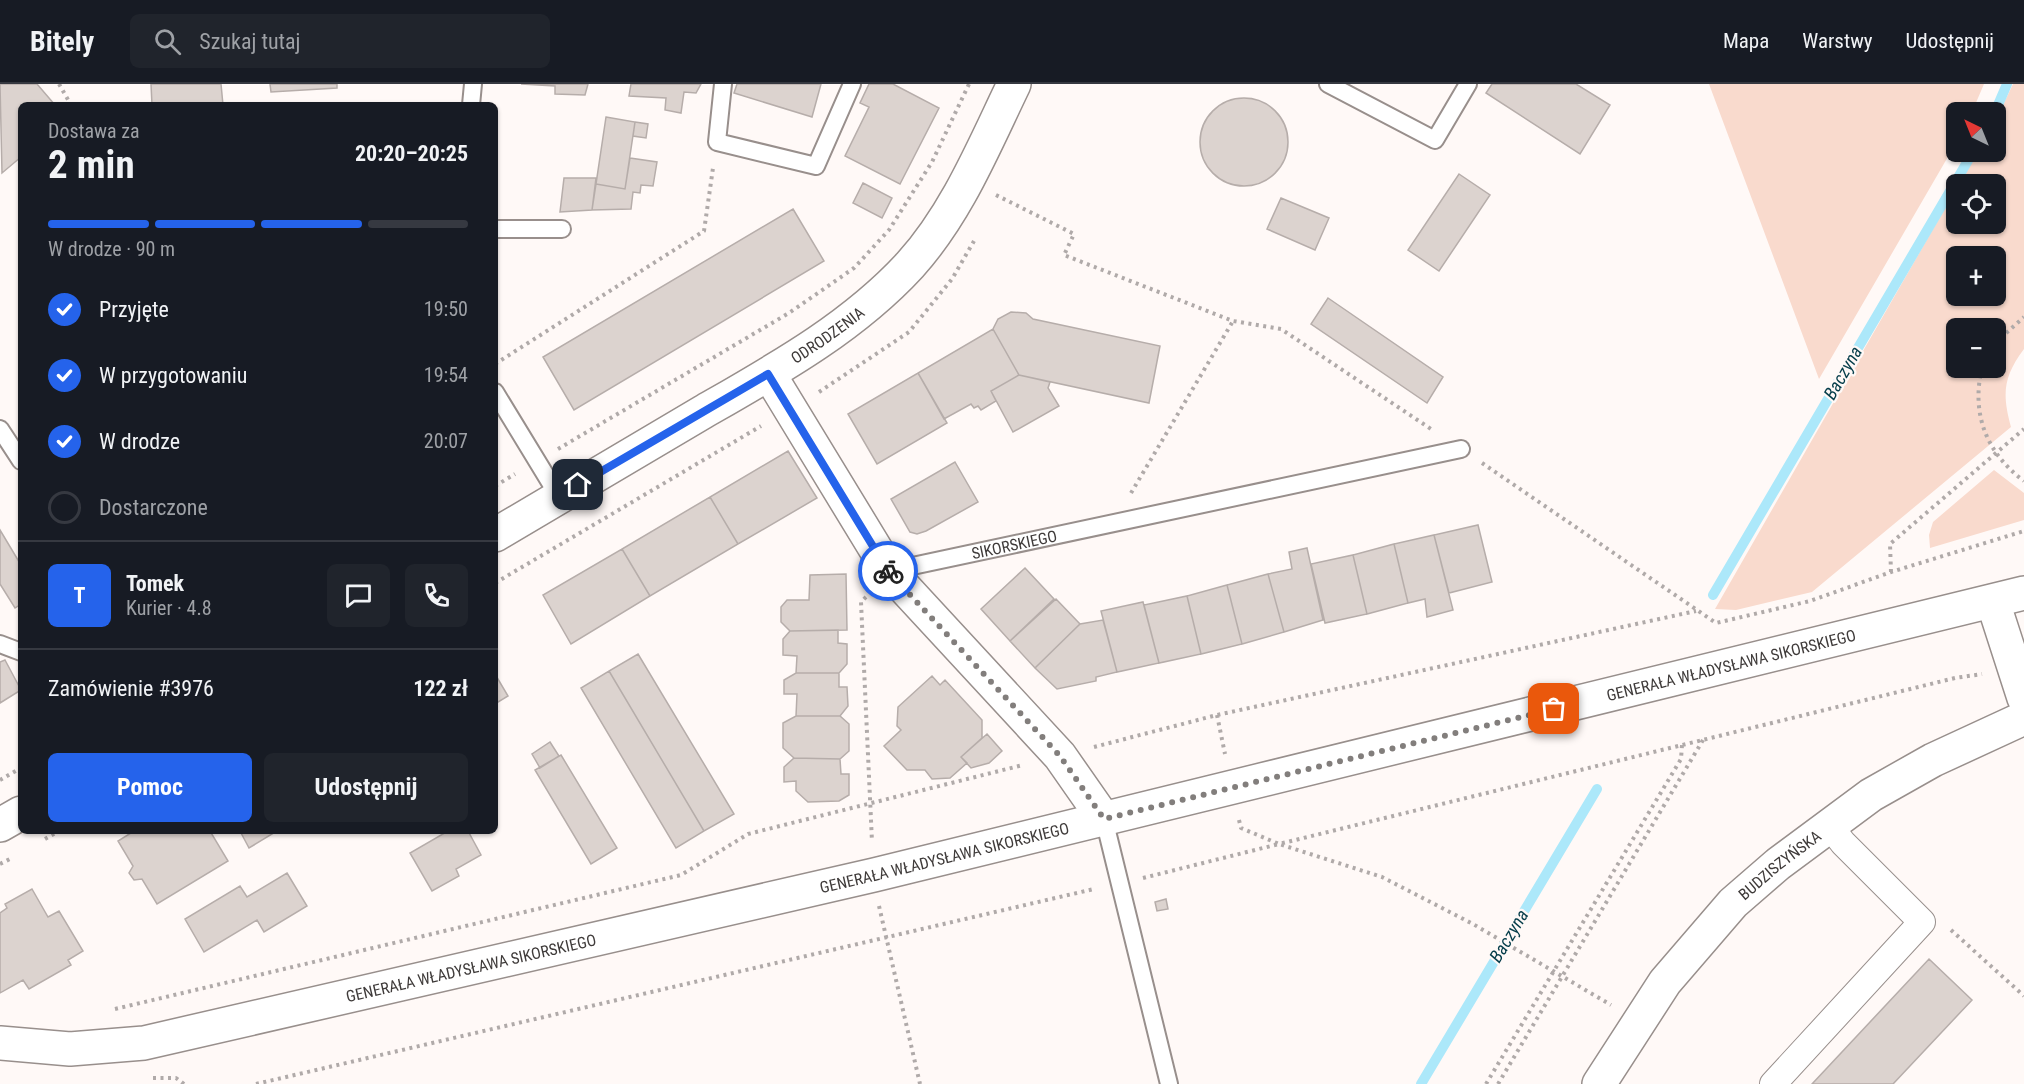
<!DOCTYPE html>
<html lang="pl">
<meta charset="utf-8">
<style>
:root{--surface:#171b24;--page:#20242c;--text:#f1f3f6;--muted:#9ea1a6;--line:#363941;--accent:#2563eb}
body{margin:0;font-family:"Roboto Condensed",sans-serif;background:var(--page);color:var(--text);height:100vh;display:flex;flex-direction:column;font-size:22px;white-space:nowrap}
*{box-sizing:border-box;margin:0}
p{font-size:20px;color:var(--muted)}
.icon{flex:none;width:33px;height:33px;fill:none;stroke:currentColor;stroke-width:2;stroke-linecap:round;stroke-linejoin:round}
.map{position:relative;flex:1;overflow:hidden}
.panel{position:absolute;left:18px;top:18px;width:480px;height:732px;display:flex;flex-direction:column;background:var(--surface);border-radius:9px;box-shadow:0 2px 4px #0004}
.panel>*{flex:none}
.needle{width:39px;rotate:317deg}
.tools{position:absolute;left:1946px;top:18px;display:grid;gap:12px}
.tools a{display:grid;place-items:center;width:60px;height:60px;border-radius:9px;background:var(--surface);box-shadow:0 2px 4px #0004;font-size:30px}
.pin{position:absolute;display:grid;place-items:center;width:51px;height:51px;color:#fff;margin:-26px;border-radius:12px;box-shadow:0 3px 9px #0006}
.courier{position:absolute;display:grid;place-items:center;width:60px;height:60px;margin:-30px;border:4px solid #2563eb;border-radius:50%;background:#fff;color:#222;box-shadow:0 2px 8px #0007}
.headline em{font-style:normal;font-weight:700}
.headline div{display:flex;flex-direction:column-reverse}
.headline{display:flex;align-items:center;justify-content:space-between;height:102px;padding:0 30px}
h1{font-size:39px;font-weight:700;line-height:45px}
.bar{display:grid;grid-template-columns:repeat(4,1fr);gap:9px 6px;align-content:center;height:72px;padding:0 30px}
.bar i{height:8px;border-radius:4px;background:var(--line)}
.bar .active{background:var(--accent)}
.bar p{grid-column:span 4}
.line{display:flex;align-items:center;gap:15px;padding:0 30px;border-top:2px solid var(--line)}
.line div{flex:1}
.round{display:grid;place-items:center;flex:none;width:63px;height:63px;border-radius:9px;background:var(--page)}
ol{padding:0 30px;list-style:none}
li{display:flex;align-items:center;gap:18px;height:66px}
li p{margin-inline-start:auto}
li .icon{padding:6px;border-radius:50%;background:var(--accent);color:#fff;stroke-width:4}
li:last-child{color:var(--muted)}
li i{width:33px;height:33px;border:3px solid var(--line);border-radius:50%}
.primary-button{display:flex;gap:12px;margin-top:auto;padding:12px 30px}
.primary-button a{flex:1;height:69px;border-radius:9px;background:var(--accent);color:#fff;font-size:24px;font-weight:700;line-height:69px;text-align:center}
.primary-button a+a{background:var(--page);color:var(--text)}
header{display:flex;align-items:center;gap:36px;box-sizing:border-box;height:84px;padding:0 30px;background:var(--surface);border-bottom:2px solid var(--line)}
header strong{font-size:28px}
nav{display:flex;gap:33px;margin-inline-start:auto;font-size:21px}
.search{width:420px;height:54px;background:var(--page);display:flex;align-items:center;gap:15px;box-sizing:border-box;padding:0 21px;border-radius:9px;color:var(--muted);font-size:22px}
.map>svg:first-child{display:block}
.green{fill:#f9dacd;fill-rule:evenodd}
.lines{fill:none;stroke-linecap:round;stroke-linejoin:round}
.stream{stroke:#ace8fa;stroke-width:10}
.building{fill:#dcd3cf;stroke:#b6adaa;stroke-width:1.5}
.service-casing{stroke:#988f8c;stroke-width:20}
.pedestrian-casing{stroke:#988f8c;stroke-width:28}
.minor-casing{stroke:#988f8c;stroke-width:36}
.tertiary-casing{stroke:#988f8c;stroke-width:36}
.path{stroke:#b0aaa9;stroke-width:4;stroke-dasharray:3 4.5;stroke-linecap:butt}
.service{stroke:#fff;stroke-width:16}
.pedestrian{stroke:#fff;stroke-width:26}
.minor{stroke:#fff;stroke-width:33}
.tertiary{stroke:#fff;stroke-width:33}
.done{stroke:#827e7c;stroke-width:6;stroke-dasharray:0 10.8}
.route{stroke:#2563eb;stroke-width:8}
.labels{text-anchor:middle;stroke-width:4.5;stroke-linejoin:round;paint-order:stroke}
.street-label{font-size:16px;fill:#3f3b3a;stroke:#fff9f7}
.water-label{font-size:18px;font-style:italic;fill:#043c49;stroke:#fff9f7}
</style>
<header>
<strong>Bitely</strong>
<div class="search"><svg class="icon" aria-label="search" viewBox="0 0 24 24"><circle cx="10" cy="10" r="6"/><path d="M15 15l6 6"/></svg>Szukaj tutaj</div>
<nav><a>Mapa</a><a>Warstwy</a><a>Udostępnij</a></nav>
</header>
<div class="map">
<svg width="2024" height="1000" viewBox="0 0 2024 1000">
<rect width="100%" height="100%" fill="#fff9f7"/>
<path class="green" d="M1709,0H1984L1972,28H1956V59L1819,295Z
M2013,0H2024V265C2003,293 2002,310 2011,343L1812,508L1736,526L1715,525L1956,105V140H1995V100H1959L1978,68H1995V38ZM1995,172V212H1956V172ZM1956,244H1995V284H1956Z
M1994,386L2024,409V436L1930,464L1929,451L1933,438Z"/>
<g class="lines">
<path class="stream" d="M1995,28L2007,0
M1713,511L1973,68
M1421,1000L1597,705"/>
</g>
<path class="building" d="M0,0H37L55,21H21V73L2,89Z
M151,0H221L223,21H152Z
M270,0H337V4L271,8Z
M521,0H588L585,11L555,10V2Z
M631,0H701L696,9L684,8L681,29L665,26L666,14L629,12Z
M737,0H821L812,33L734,9Z
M869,0H893L939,24L900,100L845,72L869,23L860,19Z
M1492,0H1576L1610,21L1580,70L1486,9Z
M1200 58a44 44 0 1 1 88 0a44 44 0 1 1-88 0Z
M606,33L635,38L625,105L596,100Z
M635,38L648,40L646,54L633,52Z
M630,74L657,78L653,102L641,101L640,109L633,108L631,125L592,126L596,100L625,105Z
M1459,90L1490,111L1439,187L1408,166Z
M564,94H596L592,126L560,128Z
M863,99L892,114L882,134L853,119Z
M1281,114L1329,134L1315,166L1267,145Z
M793,125L824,177L574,326L543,273Z
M1328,214L1443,293L1427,319L1311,240Z
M1011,228L1026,229L1033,235L1160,262L1149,319L1019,291L993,245L998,235Z
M993,245L1019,291L991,307L996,317L981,326L978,322L974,324L971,320L944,335L918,289Z
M918,289L947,339L877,380L848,330Z
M1019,291L1050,298L1048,304L1059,322L1013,348L991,307Z
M788,367L817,414L738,460L710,413Z
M955,378L978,418L926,447L917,450L910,448L891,415Z
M710,413L738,460L650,512L622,465Z
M1478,441L1492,498L1449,509L1434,451Z
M0,446L21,481V520L15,524L0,500Z
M1434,451L1453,526L1427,533L1425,515L1408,519L1394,460Z
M1394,460L1408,519L1367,530L1353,471Z
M1307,464L1323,536L1284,548L1268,490L1292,485L1289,468Z
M622,465L650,512L571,560L543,511Z
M1353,471L1367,530L1325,539L1311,480Z
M1025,484L1054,515L1010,557L981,525Z
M846,490L847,546L790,547L781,538V523L787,516H809L810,491Z
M1268,490L1284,548L1242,560L1227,501Z
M1227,501L1242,560L1201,570L1187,512Z
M1187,512L1201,570L1159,579L1144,521Z
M1056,515L1080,540L1035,584L1010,557Z
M1143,518L1159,579L1117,588L1101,527Z
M1103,536L1117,588L1096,593V597L1057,605L1035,584L1080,540Z
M838,546V559L847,560V580L839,589H796L797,572L783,571V555L790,547Z
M638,570L734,730L704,747L609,587Z
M5,576L21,606L0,619V578Z
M609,587L704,747L676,764L581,604Z
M796,589H839V603H847L848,622L840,632H796L797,610H784V596Z
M495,590L508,612L495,620Z
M932,592L940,601L945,596L982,636V654L961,673L967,679L950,694L932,695L925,686H907L884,662L901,646L897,642L898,623Z
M796,632H840L849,640V667L840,675L794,674L783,664V639Z
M987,650L1002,667L989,679L971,684L961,673Z
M550,658L559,672L540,684L532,670Z
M561,671L617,764L591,780L535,686Z
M794,674L840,675L841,690H849V711L839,717L808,718L796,707V697L784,698V683Z
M134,747H210L228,777L157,820L142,795L134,796L129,789L133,782L118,757Z
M240,747H277L249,764Z
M448,747H468L481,771L456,785L459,792L432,807L410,769Z
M287,789L307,822L264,848L257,836L204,868L185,835L240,802L247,813Z
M32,805L48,833L59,827L83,867L68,876L71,881L29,905L23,896L0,909V829L7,824L5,820Z
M1166,815L1168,825L1157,827L1155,818Z
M1929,875L1972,916L1893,1000H1812Z"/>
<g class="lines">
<g class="service-casing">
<g id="service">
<path d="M723,0L717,58L816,82L852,0"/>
<path d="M1328,0L1435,56L1468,0"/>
<path d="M471,21L473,0"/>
<path d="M495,145H562"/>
<path d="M495,308L559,413"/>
<path d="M0,345L21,377"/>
<path id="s1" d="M889,487L1461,365"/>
<path d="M0,560L21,568"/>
<path d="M1104,735L1169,1000"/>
</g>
</g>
<g class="pedestrian-casing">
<path id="pedestrian" d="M1773,1000L1922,838L1843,759L1829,741"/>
</g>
<g class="minor-casing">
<g id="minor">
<path d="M769,290L889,487L1060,672L1104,735"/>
<path d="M1993,518L2024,614"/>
<path id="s2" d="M1599,1000L1665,898L1733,819L1778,780L1871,711L1933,676L2024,634"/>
</g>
</g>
<g class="tertiary-casing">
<g id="tertiary">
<path id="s3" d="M495,451C564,410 633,369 703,328C776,286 852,244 910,181C957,129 984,62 1014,0"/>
<path d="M0,741L21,729"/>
<path id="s4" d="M0,959L70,965L144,959L874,791L2024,509"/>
</g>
</g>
<path class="path" d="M59,0L71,21
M996,111L1074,150L1064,171L1233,237L1281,245L1431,345
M1995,259L2024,233
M495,280L704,147L713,84
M1982,284C1971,329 1986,369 2024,397
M819,308L909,248L952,195L974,157
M558,365L789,229L854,184L889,146L932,78L969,0
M1482,379L1716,539L1810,517L1891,488L2024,447
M495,402L515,390
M1131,409L1233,237
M1891,488L1890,460L2024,345
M495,499L761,342
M866,513L861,518L872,758
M1217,631L1225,670
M1094,663L1217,631L1696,527
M0,696L21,684
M1239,736L1241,744L1279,760L1955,594L1982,590
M45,755L59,747
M0,780L10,775
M1143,794L1279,760L1382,793L1473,840L1611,921
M879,822L920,1000
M1951,846L2024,912
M115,925L681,791L748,750L1023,681
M153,994H176L184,1000
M256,1000L1094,805
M1486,1000L1681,675L1682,661
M1498,1000L1703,656"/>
<use href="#service" class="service"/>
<use href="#pedestrian" class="pedestrian"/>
<use href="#minor" class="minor"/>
<use href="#tertiary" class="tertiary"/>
</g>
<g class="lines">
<path class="done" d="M888,487L1060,672L1104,735L1554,625"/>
<path class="route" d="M578,401L768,290L888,487"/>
</g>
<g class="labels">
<g class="street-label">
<text dy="6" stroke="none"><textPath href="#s3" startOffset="388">ODRODZENIA</textPath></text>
<text dy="6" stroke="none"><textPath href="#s1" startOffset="128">SIKORSKIEGO</textPath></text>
<text dy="6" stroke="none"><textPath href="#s4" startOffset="1776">GENERAŁA WŁADYSŁAWA SIKORSKIEGO</textPath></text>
<text dy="6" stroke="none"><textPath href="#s4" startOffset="966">GENERAŁA WŁADYSŁAWA SIKORSKIEGO</textPath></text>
<text dy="6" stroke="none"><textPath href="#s2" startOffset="286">BUDZISZYŃSKA</textPath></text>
<text dy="6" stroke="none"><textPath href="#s4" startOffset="480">GENERAŁA WŁADYSŁAWA SIKORSKIEGO</textPath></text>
</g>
<g class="water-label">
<text transform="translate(1843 289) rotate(-60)" y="6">Baczyna</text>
<text transform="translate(1509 852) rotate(-59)" y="6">Baczyna</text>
</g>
</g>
</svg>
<div class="tools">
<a><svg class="needle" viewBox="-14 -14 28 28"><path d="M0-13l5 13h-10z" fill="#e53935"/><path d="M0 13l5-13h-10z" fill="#9ea1a6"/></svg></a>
<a><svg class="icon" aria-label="locate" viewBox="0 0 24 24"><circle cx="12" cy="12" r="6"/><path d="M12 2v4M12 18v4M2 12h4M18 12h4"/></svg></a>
<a>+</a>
<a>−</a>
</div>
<div class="pin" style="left:1554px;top:625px;background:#ea580c"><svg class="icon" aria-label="bag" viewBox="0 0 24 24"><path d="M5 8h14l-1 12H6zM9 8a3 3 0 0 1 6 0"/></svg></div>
<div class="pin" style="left:578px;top:401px;background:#1f2937"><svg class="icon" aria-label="home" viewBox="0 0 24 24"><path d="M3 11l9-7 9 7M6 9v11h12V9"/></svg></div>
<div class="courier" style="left:888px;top:487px"><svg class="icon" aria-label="bike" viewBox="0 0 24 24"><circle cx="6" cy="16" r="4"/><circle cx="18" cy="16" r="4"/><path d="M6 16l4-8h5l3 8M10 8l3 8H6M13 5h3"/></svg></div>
<section class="panel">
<div class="headline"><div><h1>2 min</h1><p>Dostawa za</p></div><em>20:20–20:25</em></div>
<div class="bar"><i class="active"></i><i class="active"></i><i class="active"></i><i></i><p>W drodze · 90 m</p></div>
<ol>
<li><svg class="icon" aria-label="check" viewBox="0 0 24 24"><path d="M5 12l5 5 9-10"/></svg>Przyjęte<p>19:50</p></li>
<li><svg class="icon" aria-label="check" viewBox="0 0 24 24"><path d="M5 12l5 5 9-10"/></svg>W przygotowaniu<p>19:54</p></li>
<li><svg class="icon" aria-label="check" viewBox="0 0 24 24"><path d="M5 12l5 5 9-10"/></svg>W drodze<p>20:07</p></li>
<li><i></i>Dostarczone</li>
</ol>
<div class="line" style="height:108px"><b class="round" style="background:var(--accent);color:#fff">T</b><div><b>Tomek</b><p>Kurier · 4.8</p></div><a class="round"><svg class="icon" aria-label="chat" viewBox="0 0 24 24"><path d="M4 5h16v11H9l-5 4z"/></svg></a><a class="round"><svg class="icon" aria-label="phone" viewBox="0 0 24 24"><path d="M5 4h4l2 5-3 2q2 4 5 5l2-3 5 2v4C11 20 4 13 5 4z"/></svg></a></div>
<div class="line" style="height:78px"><div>Zamówienie #3976</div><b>122 zł</b></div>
<div class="primary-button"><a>Pomoc</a><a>Udostępnij</a></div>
</section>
</div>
